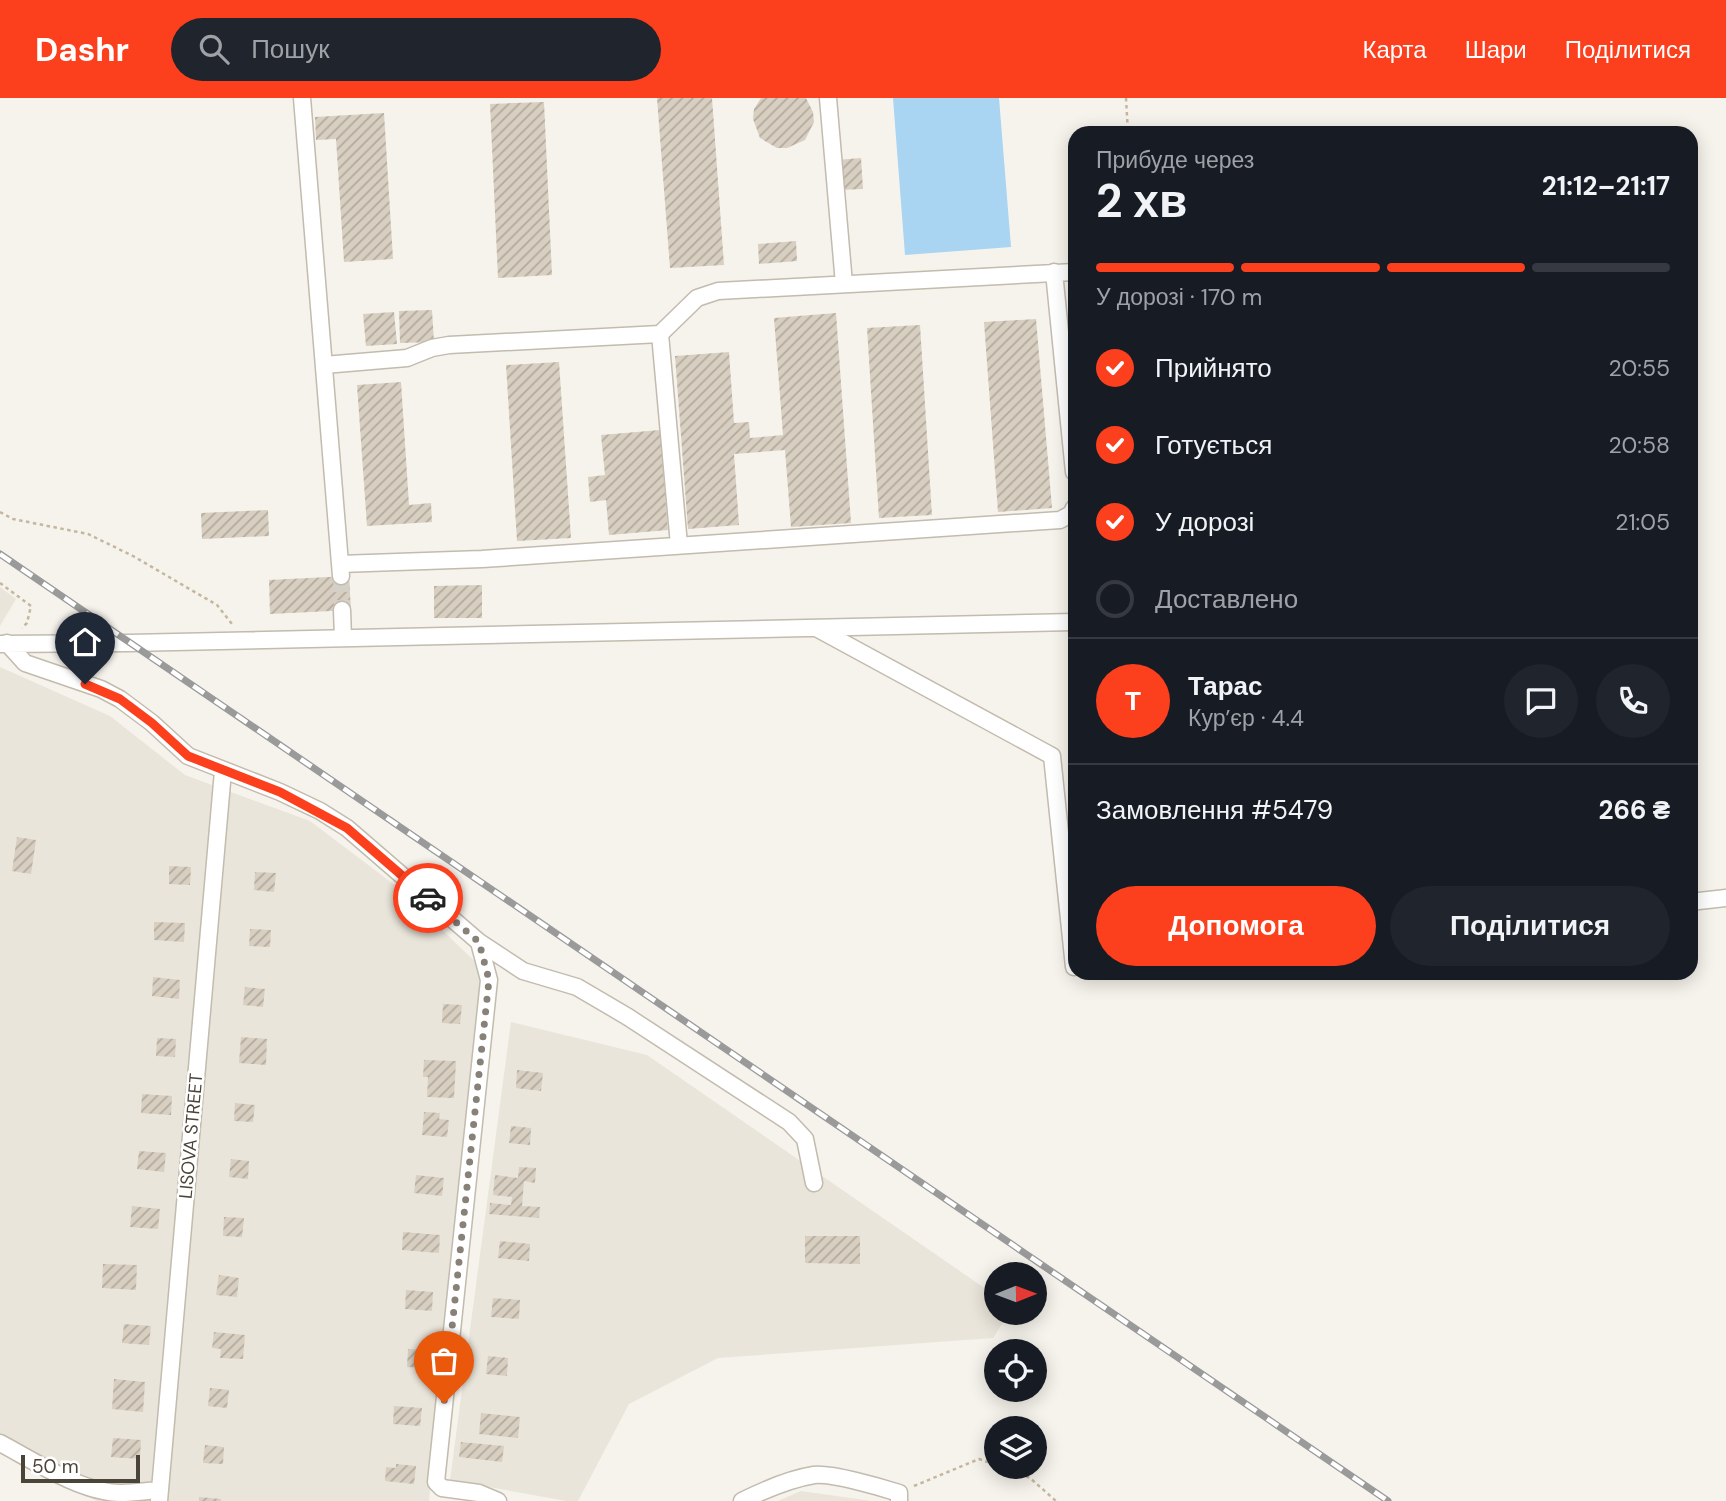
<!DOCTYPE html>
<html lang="uk">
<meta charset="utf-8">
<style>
:root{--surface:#171b24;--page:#20242c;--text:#f1f3f6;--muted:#9ea1a6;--line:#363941;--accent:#fc3f1d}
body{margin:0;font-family:"DM Sans",sans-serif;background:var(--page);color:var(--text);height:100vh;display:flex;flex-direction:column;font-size:26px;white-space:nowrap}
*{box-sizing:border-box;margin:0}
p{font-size:23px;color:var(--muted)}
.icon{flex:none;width:38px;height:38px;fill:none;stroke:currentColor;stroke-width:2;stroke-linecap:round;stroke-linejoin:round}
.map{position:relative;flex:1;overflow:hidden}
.panel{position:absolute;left:1068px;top:28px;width:630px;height:854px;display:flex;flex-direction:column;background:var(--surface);border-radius:21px;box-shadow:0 4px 18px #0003}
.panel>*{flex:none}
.needle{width:46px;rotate:89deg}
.tools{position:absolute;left:984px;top:1164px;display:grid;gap:14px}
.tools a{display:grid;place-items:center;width:63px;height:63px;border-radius:50%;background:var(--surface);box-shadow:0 4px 18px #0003;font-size:35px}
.scale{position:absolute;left:21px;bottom:18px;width:119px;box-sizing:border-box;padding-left:7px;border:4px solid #4b4439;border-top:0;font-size:19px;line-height:24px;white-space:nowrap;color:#4b4439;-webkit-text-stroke:5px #fff;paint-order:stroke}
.pin{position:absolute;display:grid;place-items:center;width:60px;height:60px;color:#fff;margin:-72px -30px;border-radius:50% 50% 50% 0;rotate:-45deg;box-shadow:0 0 7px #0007}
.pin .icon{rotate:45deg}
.courier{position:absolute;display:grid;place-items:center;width:70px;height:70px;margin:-35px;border:5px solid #fc3f1d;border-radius:50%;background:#fff;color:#222;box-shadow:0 2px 9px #0007}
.summary em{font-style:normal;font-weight:700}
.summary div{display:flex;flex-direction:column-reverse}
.summary{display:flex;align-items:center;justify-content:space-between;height:119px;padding:0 28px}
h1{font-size:46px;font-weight:700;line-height:52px}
.bar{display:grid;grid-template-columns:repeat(4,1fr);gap:10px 7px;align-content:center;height:84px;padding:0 28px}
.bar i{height:9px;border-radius:5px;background:var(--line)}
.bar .on{background:var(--accent)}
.bar p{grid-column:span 4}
.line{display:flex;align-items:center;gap:18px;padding:0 28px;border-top:2px solid var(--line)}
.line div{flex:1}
.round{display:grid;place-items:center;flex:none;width:74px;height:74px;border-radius:37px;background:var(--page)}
ol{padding:0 28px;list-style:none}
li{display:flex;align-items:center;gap:21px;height:77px}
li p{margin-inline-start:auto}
li .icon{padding:7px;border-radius:50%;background:var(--accent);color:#fff;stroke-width:4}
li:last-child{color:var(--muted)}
li i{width:38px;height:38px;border:4px solid var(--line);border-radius:50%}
.primary-button{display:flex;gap:14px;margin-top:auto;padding:14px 28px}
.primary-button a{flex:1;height:80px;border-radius:42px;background:var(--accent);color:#fff;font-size:28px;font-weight:700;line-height:80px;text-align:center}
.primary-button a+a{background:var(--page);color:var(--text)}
header{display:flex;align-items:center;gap:42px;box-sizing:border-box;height:98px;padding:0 35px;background:var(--accent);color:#fff}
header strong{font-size:33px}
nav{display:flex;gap:38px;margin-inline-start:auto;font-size:24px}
.search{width:490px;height:63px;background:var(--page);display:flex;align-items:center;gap:18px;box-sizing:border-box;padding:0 24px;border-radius:38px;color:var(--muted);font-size:26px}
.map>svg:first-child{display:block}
.residential{fill:#eae5da}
.water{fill:#a9d4f2}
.building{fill:url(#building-hatch)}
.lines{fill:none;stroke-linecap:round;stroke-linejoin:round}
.minor-tunnel{stroke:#d4d0c8;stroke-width:16;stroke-dasharray:16 8;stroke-linecap:butt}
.minor-casing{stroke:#c2bbae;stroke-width:19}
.path{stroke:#c4b79f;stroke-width:2.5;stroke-dasharray:3.5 3.5;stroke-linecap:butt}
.minor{stroke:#fff;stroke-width:16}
.rail-casing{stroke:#9a9a9a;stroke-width:7}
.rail{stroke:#fff;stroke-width:4.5;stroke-dasharray:13;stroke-linecap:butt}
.done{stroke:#878178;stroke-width:7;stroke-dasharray:0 12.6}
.route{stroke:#fc3f1d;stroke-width:9}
.labels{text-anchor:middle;stroke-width:5;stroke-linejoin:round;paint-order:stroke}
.street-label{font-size:18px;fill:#4b4439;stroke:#fff}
</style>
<header>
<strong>Dashr</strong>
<div class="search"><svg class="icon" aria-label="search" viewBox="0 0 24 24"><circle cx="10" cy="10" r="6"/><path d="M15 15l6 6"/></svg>Пошук</div>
<nav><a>Карта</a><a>Шари</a><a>Поділитися</a></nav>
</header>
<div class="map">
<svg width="1726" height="1403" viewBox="0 0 1726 1403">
<defs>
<pattern id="building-hatch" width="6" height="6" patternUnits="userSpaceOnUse" patternTransform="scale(1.75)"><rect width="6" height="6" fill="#d8cfc1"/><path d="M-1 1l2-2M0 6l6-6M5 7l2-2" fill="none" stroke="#b1aa9e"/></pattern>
</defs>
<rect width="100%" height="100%" fill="#f6f3ec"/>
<path class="residential" d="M0,489L16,501L0,528Z
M0,569L110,618L185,677L310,723L396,788L486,874L429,1403H97L0,1355Z
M511,924L647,957L996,1198V1214L1009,1215L993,1240L718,1260L629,1306L578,1403H566L450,1382Z
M801,1393L872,1403H778Z"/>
<path class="water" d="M893,0H999L1011,149L905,157Z"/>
<path class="building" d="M657,0H712L724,167L670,170Z
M761,0H806L813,14L814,24L805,42L787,50H777L760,40L753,21L754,11Z
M544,4L552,177L498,180L490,6Z
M384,15L393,161L344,164L336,41L316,42L315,19Z
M861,60L863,91L839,92L837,62Z
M796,143L797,163L759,166L758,146Z
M432,212L434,244L400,245L399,213Z
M394,214L397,246L366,248L363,216Z
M836,215L851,425L791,429L785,352L734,356L739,427L688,431L675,258L729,254L734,325L749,324L750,340L783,337L774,220Z
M1036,221L1052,410L998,414L984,224Z
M920,227L932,417L879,420L867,230Z
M559,264L571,440L517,443L506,267Z
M401,284L409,407L431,405L432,424L367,428L357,287Z
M660,332L668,432L609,437L606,402L590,404L588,379L605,377L601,337Z
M268,412L269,438L202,441L201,415Z
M349,478L351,512L270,516L269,482Z
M482,487V520H434V488Z
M17,739L36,742L31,776L12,773Z
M169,768L191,769L190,787L169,786Z
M255,774L276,775L274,794L254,792Z
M154,824L185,825L184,844L154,842Z
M250,831L271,832L270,849L249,848Z
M153,879L180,882L179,901L152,898Z
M245,889L265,891L263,909L243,907Z
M443,906L462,907L460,926L442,925Z
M241,939L267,941L266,967L239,965Z
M157,940L176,941L175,959L156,958Z
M424,962L456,963L454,1000L427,999L428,979H423Z
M517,972L543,975L541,993L516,990Z
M142,996L172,998L171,1017L141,1015Z
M235,1005L255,1007L253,1024L234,1023Z
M424,1014L440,1015L439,1021L449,1022L447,1039L422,1037Z
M511,1028L531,1030L530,1047L509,1045Z
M139,1053L166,1055L164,1074L137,1071Z
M231,1061L249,1063L248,1081L229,1079Z
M519,1069L536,1070L535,1085L524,1083L522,1108L540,1109L539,1120L489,1116L490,1105L511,1107L512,1099L493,1097L495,1077L518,1080Z
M416,1077L444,1080L442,1098L414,1095Z
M132,1108L160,1111L158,1131L130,1129Z
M224,1119L244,1120L242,1139L223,1138Z
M403,1134L440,1137L439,1155L402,1152Z
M805,1138H860V1166L805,1165Z
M500,1143L530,1146L529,1163L498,1160Z
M103,1166L137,1167L136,1192L102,1190Z
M219,1177L239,1180L237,1199L216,1197Z
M406,1192L433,1194L432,1213L405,1211Z
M493,1200L520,1202L519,1221L491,1219Z
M124,1226L151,1228L149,1247L122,1245Z
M214,1234L245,1237L243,1261L220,1260L221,1251L212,1250Z
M408,1251L427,1252L426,1270L407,1269Z
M488,1258L508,1260L507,1278L486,1276Z
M114,1281L145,1284L143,1314L112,1311Z
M210,1290L229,1292L227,1310L208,1308Z
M394,1308L422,1310L420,1328L393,1326Z
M481,1315L520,1319L518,1340L479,1336Z
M113,1340L141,1342L140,1361L111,1359Z
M461,1344L504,1348L502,1364L459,1359Z
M205,1347L224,1349L223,1366L203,1365Z
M396,1366L416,1368L414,1386L385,1383L386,1369L396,1370Z
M199,1399L221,1401V1403H199Z"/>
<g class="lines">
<path class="minor-tunnel" d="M341,478L342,512"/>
<g class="minor-casing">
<path id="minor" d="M302,0L341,478
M828,0L844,186
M1054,174L1074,374
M324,267L407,260L432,250L449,247L660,236
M679,447L660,236L697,200L718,193L1074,174
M340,466L482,461L1060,422L1071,416L1074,410
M342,512L343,540
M818,531L1052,658L1074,869
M7,545L25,565L101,591L120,601L152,625L188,658L280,694L320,713L347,730L479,844L523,873L577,889L628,919L789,1024L805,1041L814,1085
M0,546L129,545L1074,524
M1690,804L1726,800
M479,844L489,882L436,1384L442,1390L479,1395L498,1403
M0,1345C34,1363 82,1395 121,1395C133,1395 146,1393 159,1392
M159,1403L223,673
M742,1403C764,1392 789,1381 814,1377C832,1375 880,1389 899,1395V1403"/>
</g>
<path class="path" d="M1126,0L1128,35
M0,414L13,421L88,436L133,458L217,507L232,526
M0,485L31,508L27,525L22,530
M1000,1368L1030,1380L1056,1403
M914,1388L979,1361L996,1367"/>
<use href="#minor" class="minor"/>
<g class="rail-casing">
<path id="rail" d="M0,456L1388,1403"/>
</g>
<use href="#rail" class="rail"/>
</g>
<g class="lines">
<path class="done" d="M428,800L479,844L489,882L444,1305"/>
<path class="route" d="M85,586L120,601L152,625L188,658L280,694L347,730L428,800"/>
</g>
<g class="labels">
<g class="street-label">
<text transform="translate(191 1038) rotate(-85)" y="6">LISOVA STREET</text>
</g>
</g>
</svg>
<div class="tools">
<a><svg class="needle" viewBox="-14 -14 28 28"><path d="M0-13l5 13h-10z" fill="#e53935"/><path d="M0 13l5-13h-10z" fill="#9ea1a6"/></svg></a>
<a><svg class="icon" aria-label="locate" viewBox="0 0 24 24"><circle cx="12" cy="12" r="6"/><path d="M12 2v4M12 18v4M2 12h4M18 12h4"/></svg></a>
<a><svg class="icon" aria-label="layers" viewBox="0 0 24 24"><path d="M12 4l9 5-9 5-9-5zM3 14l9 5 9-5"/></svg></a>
</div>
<div class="scale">50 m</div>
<div class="pin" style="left:444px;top:1305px;background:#ea580c"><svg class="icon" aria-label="bag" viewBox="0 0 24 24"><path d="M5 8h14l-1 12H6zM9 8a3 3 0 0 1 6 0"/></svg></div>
<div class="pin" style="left:85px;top:586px;background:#1f2937"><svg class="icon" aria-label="home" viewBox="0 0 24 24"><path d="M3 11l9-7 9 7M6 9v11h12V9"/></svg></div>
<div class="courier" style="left:428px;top:800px"><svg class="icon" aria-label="car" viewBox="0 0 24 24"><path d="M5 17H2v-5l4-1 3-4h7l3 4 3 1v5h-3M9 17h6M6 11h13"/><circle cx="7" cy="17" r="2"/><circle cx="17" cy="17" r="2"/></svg></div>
<section class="panel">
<div class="summary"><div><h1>2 хв</h1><p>Прибуде через</p></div><em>21:12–21:17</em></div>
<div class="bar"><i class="on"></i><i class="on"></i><i class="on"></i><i></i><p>У дорозі · 170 m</p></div>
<ol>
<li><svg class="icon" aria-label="check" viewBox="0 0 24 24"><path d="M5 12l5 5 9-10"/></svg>Прийнято<p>20:55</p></li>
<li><svg class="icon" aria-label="check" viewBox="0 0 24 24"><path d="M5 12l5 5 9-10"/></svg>Готується<p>20:58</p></li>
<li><svg class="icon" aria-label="check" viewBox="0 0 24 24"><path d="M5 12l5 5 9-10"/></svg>У дорозі<p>21:05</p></li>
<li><i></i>Доставлено</li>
</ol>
<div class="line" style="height:126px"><b class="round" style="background:var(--accent);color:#fff">Т</b><div><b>Тарас</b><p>Кур’єр · 4.4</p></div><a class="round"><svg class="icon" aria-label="chat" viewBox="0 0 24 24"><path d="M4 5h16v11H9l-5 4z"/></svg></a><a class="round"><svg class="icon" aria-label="phone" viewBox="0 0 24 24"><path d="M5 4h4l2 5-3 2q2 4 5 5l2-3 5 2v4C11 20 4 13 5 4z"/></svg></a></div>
<div class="line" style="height:91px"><div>Замовлення #5479</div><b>266 ₴</b></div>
<div class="primary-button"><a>Допомога</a><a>Поділитися</a></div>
</section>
</div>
